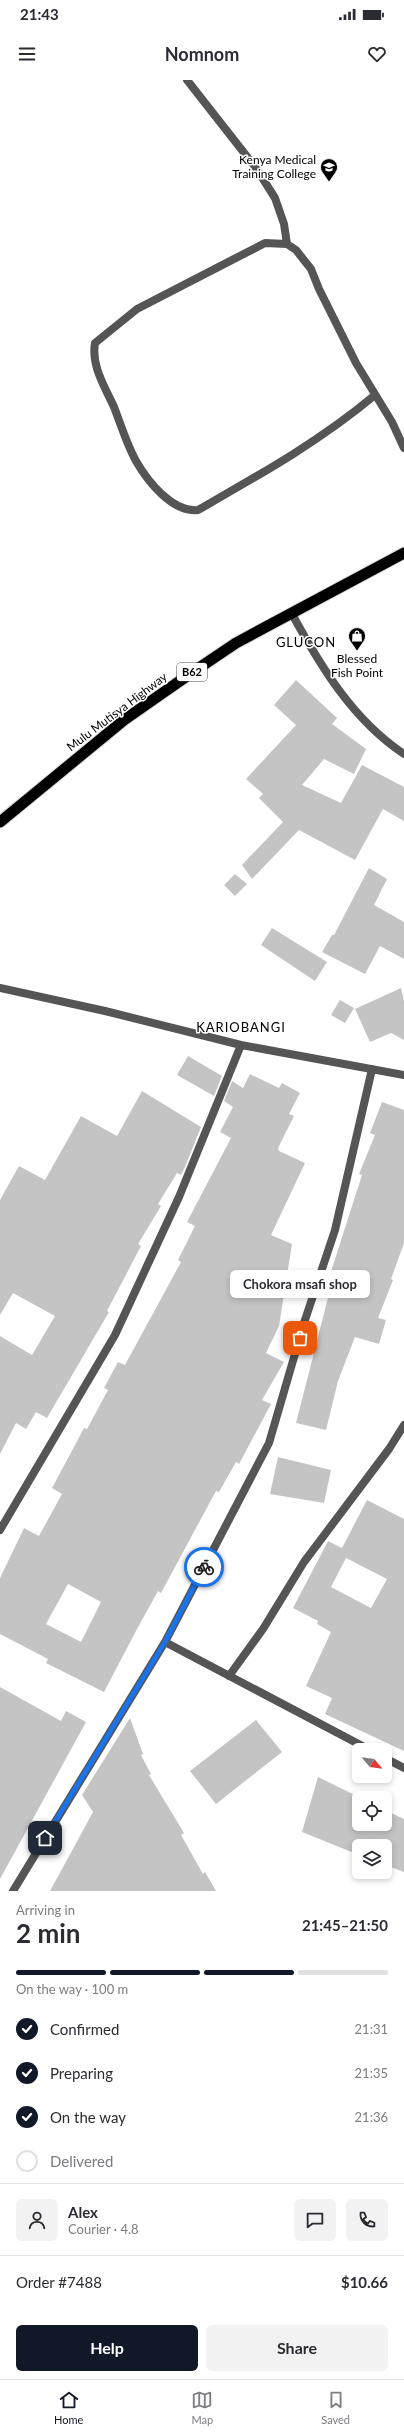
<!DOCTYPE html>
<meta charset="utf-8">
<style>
:root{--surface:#fff;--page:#f2f2f3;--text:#2b2b33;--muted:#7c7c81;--line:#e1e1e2;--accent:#111827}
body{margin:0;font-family:Lato,sans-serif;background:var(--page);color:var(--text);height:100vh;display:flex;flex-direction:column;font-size:15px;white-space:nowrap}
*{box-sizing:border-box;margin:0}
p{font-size:13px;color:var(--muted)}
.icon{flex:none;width:22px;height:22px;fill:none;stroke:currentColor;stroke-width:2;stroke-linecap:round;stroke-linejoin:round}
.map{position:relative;height:1811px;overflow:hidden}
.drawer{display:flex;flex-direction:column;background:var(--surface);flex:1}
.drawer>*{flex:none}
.needle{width:26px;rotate:119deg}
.controls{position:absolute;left:352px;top:1663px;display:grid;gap:8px}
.controls a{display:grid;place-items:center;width:40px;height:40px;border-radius:6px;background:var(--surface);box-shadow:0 2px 6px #0003;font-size:20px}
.pin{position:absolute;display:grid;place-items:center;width:34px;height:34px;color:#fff;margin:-17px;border-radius:8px;box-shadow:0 2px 6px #0006}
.courier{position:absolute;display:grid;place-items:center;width:40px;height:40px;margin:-20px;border:3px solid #1a73e8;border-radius:50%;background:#fff;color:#222;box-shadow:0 1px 5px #0007}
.bubble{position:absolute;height:28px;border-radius:6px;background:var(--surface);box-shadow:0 2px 6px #0003;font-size:13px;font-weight:700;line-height:28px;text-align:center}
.summary em{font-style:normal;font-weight:700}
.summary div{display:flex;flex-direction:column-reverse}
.summary{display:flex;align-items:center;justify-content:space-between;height:68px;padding:0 16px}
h1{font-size:26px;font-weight:700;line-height:30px}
.bar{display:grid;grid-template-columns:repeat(4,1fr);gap:6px 4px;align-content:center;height:48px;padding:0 16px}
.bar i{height:5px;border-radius:3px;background:var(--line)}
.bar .on{background:var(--accent)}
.bar p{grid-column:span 4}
.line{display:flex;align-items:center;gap:10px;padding:0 16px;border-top:1px solid var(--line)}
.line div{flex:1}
.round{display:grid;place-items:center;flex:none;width:42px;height:42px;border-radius:6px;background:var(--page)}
ol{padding:0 16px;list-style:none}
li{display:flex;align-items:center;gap:12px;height:44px}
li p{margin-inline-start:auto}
li .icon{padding:4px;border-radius:50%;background:var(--accent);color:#fff;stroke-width:4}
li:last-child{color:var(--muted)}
li i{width:22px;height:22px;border:2px solid var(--line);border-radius:50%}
.primary-button{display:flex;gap:8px;margin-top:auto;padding:8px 16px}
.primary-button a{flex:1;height:46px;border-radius:6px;background:var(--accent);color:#fff;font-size:16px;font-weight:700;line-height:46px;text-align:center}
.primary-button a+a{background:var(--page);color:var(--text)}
.status{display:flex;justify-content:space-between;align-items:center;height:28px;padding:0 20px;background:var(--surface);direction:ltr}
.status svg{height:11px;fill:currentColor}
header{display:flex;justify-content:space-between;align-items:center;height:52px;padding:0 16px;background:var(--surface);font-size:18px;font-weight:700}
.tab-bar{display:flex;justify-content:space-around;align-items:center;height:56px;border-top:1px solid var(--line);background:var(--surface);font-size:11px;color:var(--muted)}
.tab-bar a{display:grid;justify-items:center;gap:2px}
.tab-bar .on{color:var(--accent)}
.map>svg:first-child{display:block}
.building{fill:#c4c4c4;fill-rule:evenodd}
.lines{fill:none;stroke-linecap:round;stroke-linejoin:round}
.trunk-casing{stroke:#dbdbdb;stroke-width:13}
.minor{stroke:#555;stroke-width:8}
.trunk{stroke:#000;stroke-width:11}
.done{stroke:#595959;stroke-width:4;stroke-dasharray:0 7.2}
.route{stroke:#1a73e8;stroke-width:5}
.labels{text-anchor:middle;stroke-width:3;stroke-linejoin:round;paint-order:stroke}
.shield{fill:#fff;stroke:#4c4c4c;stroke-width:1}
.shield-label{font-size:11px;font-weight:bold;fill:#000}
.poi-label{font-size:12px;fill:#000;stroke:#fff;text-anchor:end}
.street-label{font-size:12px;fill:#000;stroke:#fff}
.neighbourhood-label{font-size:13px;letter-spacing:1px;fill:#000;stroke:#fff}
</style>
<div class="status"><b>21:43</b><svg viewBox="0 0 49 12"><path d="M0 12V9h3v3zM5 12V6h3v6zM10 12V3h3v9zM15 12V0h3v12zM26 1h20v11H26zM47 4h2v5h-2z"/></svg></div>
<header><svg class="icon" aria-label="menu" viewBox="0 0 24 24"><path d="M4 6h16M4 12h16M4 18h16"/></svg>Nomnom<svg class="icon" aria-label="heart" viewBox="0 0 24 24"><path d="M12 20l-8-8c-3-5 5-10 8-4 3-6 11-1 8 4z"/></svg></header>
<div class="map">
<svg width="404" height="1811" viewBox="0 0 404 1811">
<rect width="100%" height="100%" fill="#fff"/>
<path class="building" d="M296,600L337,638L332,644L366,669L354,694L324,679L302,705L341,723L362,685L404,707V741L383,729L355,780L299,750L252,799L242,785L283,742L259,718L263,714L246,699L296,645L274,625Z
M369,788L387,799L374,825L404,842V879L380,866L365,894L322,872L332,855H334Z
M235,794L247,804L235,816L224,805Z
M272,848L327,882L315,901L261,865Z
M401,908L404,921V960L391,953L370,962L355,929Z
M340,920L354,928L345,943L331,935Z
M188,976L222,996L214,1016L177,995Z
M250,994L279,1008L282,1003L300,1013L289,1034L294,1036L278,1068L279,1071L305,1083L271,1155L292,1164L279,1246L266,1273L284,1282L262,1320L271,1324L239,1384L236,1382L219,1412L216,1411L161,1513L158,1511L137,1549L104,1612L46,1583L48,1579L0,1554V1498L24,1448L39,1456L62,1414L52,1408L84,1348L87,1349L108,1310L104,1308L118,1282L125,1285L181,1182L178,1180L195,1146L187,1142L231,1058L220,1052L233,1027L224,1021L232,1001L243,1008ZM68,1504L101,1522L81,1562L46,1544Z
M142,1011L201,1047L185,1087L181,1095L177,1093L158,1124L161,1126L138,1164L141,1166L107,1231L109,1232L47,1338L36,1332L26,1349L16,1343L0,1374V1256L32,1275L55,1236L13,1213L0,1235V1120L19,1086L45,1100L81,1036L117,1056Z
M382,1022L404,1030V1163L391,1199L393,1200L378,1238L386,1240L379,1264L355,1257L338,1301L326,1350L296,1343L331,1206L327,1204L362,1095L359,1094L375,1055L370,1053Z
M278,1377L331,1390L324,1423L270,1414Z
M367,1420L404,1439V1671L325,1634L332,1618L306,1606L331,1552L317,1544L318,1541L293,1528L328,1461L342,1468ZM346,1478L387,1499L371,1528L331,1507Z
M0,1607L61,1641L66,1631L86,1642L0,1799Z
M130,1638L143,1674L141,1675L151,1694L149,1695L184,1753L181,1755L203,1794L205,1792L216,1811H50L93,1732L82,1715Z
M256,1640L282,1672L216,1724L190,1691Z
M318,1697L361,1718H359V1744H385V1730L404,1739V1792L385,1785V1766H359V1775L302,1752Z"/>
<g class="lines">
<g class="trunk-casing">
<path id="trunk" d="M0,742L124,640L187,596L236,563L404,473"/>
</g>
<path class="minor" d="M187,0L256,88L275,118L284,144L287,164
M375,315C320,361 261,394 198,430C173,433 148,402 136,381C127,365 121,345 114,327C105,307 91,286 95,263L137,229L265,163L287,164L296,170L311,189L319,209L356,283L392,342L404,368
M292,534C321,587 353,640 404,674
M0,908L105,931L241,965L404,995
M0,1450L115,1255L179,1117L241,965
M165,1562L370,1670
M229,1596L263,1549L304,1482L389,1369L404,1345
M385,1678L404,1688
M13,1811L165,1562L269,1363L304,1243L335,1150L372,989"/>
<use href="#trunk" class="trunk"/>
</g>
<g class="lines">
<path class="done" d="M204,1487L269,1363L300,1258"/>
<path class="route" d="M45,1758L165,1562L204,1487"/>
</g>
<defs>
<g id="university-pin" transform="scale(0.9)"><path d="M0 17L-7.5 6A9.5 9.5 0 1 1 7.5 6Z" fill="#000" stroke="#fff"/><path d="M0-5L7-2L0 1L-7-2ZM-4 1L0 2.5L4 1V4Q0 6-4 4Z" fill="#fff"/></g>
<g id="shop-pin" transform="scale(0.9)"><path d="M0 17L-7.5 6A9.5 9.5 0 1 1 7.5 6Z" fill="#000" stroke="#fff"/><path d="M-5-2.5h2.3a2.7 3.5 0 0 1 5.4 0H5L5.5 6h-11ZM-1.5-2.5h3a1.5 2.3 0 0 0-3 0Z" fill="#fff"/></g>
</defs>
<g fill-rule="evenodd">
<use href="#university-pin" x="329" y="87"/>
<use href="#shop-pin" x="357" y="556"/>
</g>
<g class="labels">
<rect class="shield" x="177" y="583" width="30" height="18" rx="3"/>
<g class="shield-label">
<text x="192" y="596">B62</text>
</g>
<g class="poi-label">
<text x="316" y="84">Kenya Medical<tspan x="316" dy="14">Training College</tspan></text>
<text x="357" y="583" text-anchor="middle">Blessed<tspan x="357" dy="14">Fish Point</tspan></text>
</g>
<g class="street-label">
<text transform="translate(117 632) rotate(-37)" y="4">Mulu Mutisya Highway</text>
</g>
<g class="neighbourhood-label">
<text x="306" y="567">GLUCON</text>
<text x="241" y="952">KARIOBANGI</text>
</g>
</g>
</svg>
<div class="controls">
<a><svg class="needle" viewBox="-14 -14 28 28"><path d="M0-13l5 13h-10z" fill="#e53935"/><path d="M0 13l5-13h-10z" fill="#7c7c81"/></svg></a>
<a><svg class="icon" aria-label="locate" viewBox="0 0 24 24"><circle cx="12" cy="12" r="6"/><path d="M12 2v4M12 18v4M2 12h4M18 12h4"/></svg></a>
<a><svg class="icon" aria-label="layers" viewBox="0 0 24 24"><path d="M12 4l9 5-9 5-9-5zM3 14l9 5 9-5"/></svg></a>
</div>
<div class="pin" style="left:300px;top:1258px;background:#ea580c"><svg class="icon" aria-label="bag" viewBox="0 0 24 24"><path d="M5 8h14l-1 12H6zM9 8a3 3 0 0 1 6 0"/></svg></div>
<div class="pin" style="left:45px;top:1758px;background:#1f2937"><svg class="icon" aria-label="home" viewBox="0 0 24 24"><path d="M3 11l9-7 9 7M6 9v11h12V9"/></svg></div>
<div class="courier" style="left:204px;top:1487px"><svg class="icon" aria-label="bike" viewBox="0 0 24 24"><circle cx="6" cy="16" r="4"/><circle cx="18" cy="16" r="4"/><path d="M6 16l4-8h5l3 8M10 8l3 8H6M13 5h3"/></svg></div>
<div class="bubble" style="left:230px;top:1190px;width:140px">Chokora msafi shop</div>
</div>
<section class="drawer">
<div class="summary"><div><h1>2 min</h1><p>Arriving in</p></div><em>21:45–21:50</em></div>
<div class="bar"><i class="on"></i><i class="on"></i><i class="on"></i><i></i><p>On the way · 100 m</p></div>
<ol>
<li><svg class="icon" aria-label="check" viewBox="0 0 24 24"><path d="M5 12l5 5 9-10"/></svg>Confirmed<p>21:31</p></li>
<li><svg class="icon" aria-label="check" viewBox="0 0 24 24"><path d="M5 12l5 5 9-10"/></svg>Preparing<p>21:35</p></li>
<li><svg class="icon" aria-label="check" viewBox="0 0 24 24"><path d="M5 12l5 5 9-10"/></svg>On the way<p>21:36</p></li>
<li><i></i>Delivered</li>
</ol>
<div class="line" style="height:72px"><a class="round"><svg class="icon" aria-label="person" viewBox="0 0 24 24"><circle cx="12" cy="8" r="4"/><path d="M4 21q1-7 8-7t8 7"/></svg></a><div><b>Alex</b><p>Courier · 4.8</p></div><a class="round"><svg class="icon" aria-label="chat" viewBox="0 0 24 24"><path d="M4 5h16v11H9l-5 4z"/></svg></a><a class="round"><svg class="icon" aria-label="phone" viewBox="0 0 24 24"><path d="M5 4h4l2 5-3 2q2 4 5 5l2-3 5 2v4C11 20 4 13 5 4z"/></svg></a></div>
<div class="line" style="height:52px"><div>Order #7488</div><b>$10.66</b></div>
<div class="primary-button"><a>Help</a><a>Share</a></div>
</section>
<nav class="tab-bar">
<a class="on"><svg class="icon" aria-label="home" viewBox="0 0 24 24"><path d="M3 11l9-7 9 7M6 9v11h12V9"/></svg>Home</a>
<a><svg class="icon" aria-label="map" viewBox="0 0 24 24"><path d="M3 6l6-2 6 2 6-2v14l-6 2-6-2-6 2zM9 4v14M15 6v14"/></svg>Map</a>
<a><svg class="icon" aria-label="saved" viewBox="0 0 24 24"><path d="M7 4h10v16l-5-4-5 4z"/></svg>Saved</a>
</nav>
